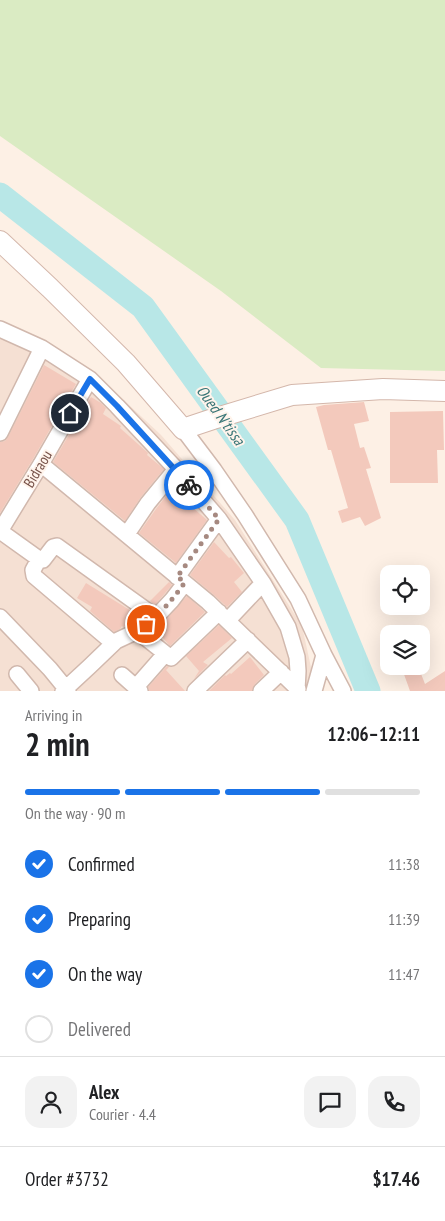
<!DOCTYPE html>
<meta charset="utf-8">
<style>
:root{--surface:#fff;--page:#f2f2f2;--text:#202124;--muted:#757577;--line:#e0e0e0;--accent:#1a73e8}
body{margin:0;font-family:"PT Sans Narrow",sans-serif;background:var(--page);color:var(--text);height:100vh;display:flex;flex-direction:column;font-size:19px;white-space:nowrap}
*{box-sizing:border-box;margin:0}
p{font-size:16px;color:var(--muted)}
.icon{flex:none;width:28px;height:28px;fill:none;stroke:currentColor;stroke-width:2;stroke-linecap:round;stroke-linejoin:round}
.map{position:relative;height:691px;overflow:hidden}
.panel{display:flex;flex-direction:column;background:var(--surface);flex:1}
.panel>*{flex:none}
.controls{position:absolute;left:380px;top:565px;display:grid;gap:10px}
.controls a{display:grid;place-items:center;width:50px;height:50px;border-radius:10px;background:var(--surface);box-shadow:0 5px 20px #0002;font-size:25px}
.pin{position:absolute;display:grid;place-items:center;width:42px;height:42px;color:#fff;margin:-21px;border:2px solid #fff;border-radius:50%;box-shadow:0 1px 5px #0007}
.courier{position:absolute;display:grid;place-items:center;width:50px;height:50px;margin:-25px;border:4px solid #1a73e8;border-radius:50%;background:#fff;color:#222;box-shadow:0 1px 6px #0007}
.summary em{font-style:normal;font-weight:700}
.summary div{display:flex;flex-direction:column-reverse}
.summary{display:flex;align-items:center;justify-content:space-between;height:85px;padding:0 25px}
h1{font-size:32px;font-weight:700;line-height:38px}
.bar{display:grid;grid-template-columns:repeat(4,1fr);gap:8px 5px;align-content:center;height:60px;padding:0 25px}
.bar i{height:6px;border-radius:4px;background:var(--line)}
.bar .current{background:var(--accent)}
.bar p{grid-column:span 4}
.line{display:flex;align-items:center;gap:12px;padding:0 25px;border-top:1px solid var(--line)}
.line div{flex:1}
.round{display:grid;place-items:center;flex:none;width:52px;height:52px;border-radius:15px;background:var(--page)}
ol{padding:0 25px;list-style:none}
li{display:flex;align-items:center;gap:15px;height:55px}
li p{margin-inline-start:auto}
li .icon{padding:5px;border-radius:50%;background:var(--accent);color:#fff;stroke-width:4}
li:last-child{color:var(--muted)}
li i{width:28px;height:28px;border:2px solid var(--line);border-radius:50%}
.map>svg:first-child{display:block}
.residential{fill:#f5e0d3}
.green{fill:#daebc3}
.lines{fill:none;stroke-linecap:round;stroke-linejoin:round}
.river{stroke:#b8e7e7;stroke-width:25}
.building{fill:#f3c9bc}
.street-casing{stroke:#d1b8ad;stroke-width:18}
.secondary-casing{stroke:#d4b7ab;stroke-width:22}
.street{stroke:#fff;stroke-width:15}
.secondary{stroke:#fff;stroke-width:20}
.done{stroke:#a68980;stroke-width:5;stroke-dasharray:0 9}
.route{stroke:#1a73e8;stroke-width:6}
.labels{text-anchor:middle;stroke-width:4;stroke-linejoin:round;paint-order:stroke}
.street-label{font-size:15px;fill:#775249;stroke:#fff4ec}
.water-label{font-size:16px;font-style:italic;fill:#397576;stroke:#fff4ec}
</style>
<div class="map">
<svg width="445" height="691" viewBox="0 0 445 691">
<rect width="100%" height="100%" fill="#fdf0e5"/>
<path class="residential" d="M0,323L10,325L95,373L161,435L235,520L302,626L312,672L307,691H0Z"/>
<path class="green" d="M0,0H445V371L321,368L221,291L0,136Z"/>
<g class="lines">
<path class="river" d="M0,195L143,307L297,520L368,691"/>
</g>
<path class="building" d="M44,365L76,384L33,459L0,513V442L5,441L8,437Z
M91,397L101,403L106,408L103,414L121,426L120,428L147,452L148,453L147,455L164,469L141,497L125,521L53,462Z
M364,402L369,421L354,424L360,448L364,447L371,468L366,469L381,518L365,526L360,517L342,523L338,511L348,508L331,450H328L316,407L324,405Z
M443,411L444,450H437L438,483H390V412Z
M169,492L183,504L185,501L207,520L176,563L139,533L156,509Z
M214,542L229,558L231,557L244,573L234,582L242,592L227,607L214,595L190,575Z
M169,582L172,585L155,605L150,601Z
M86,583L133,612L140,617L126,626L123,627L122,626L120,629L114,632L90,611L92,607L77,598Z
M187,596L205,612L170,646L155,629L163,623Z
M219,625L232,638L203,662L208,665L194,679L199,671L186,656Z
M250,657L264,675L255,684L252,691H209L225,675L226,676L230,673L231,674Z
M167,666L169,667L166,670L185,691H149L148,687Z
M401,666H418L425,684L445,671V691H410Z"/>
<g class="lines">
<g class="street-casing">
<path id="street" d="M0,329L42,348L90,379L117,406L176,469L219,519L263,583L288,627L297,657L298,671L297,691
M183,429L214,470L245,515L298,599L324,655L343,691
M0,433L42,348
M41,464L208,602L298,689
M127,534L148,503L176,469
M39,559L0,531L41,464L90,379
M177,577L219,519
M0,617L50,669L68,691
M228,620L263,583
M137,631L171,658L219,612
M113,643L34,576L33,570L39,559L43,560L53,547L57,546L156,617
M17,674L31,691
M122,675L140,691
M136,687L165,654
M63,691L90,666L116,641L131,634L156,617L172,600L185,583
M195,691L248,640
M261,691L281,672
M314,691L324,655"/>
</g>
<g class="secondary-casing">
<path id="secondary" d="M0,241L50,288L126,363L183,429L213,419L292,395L383,389L445,391"/>
</g>
<use href="#street" class="street"/>
<use href="#secondary" class="secondary"/>
</g>
<g class="lines">
<path class="done" d="M146,624C162,612 174,598 185,582L177,577L219,519L189,485"/>
<path class="route" d="M70,413L90,379L117,406L189,485"/>
</g>
<g class="labels">
<g class="street-label">
<text transform="translate(38 469) rotate(-59)" y="5">Bidraou</text>
</g>
<g class="water-label">
<text transform="translate(221 415) rotate(54)" y="6">Oued N'tissa</text>
</g>
</g>
</svg>
<div class="controls">
<a><svg class="icon" aria-label="locate" viewBox="0 0 24 24"><circle cx="12" cy="12" r="6"/><path d="M12 2v4M12 18v4M2 12h4M18 12h4"/></svg></a>
<a><svg class="icon" aria-label="layers" viewBox="0 0 24 24"><path d="M12 4l9 5-9 5-9-5zM3 14l9 5 9-5"/></svg></a>
</div>
<div class="pin" style="left:146px;top:624px;background:#ea580c"><svg class="icon" aria-label="bag" viewBox="0 0 24 24"><path d="M5 8h14l-1 12H6zM9 8a3 3 0 0 1 6 0"/></svg></div>
<div class="pin" style="left:70px;top:413px;background:#1f2937"><svg class="icon" aria-label="home" viewBox="0 0 24 24"><path d="M3 11l9-7 9 7M6 9v11h12V9"/></svg></div>
<div class="courier" style="left:189px;top:485px"><svg class="icon" aria-label="bike" viewBox="0 0 24 24"><circle cx="6" cy="16" r="4"/><circle cx="18" cy="16" r="4"/><path d="M6 16l4-8h5l3 8M10 8l3 8H6M13 5h3"/></svg></div>
</div>
<section class="panel">
<div class="summary"><div><h1>2 min</h1><p>Arriving in</p></div><em>12:06–12:11</em></div>
<div class="bar"><i class="current"></i><i class="current"></i><i class="current"></i><i></i><p>On the way · 90 m</p></div>
<ol>
<li><svg class="icon" aria-label="check" viewBox="0 0 24 24"><path d="M5 12l5 5 9-10"/></svg>Confirmed<p>11:38</p></li>
<li><svg class="icon" aria-label="check" viewBox="0 0 24 24"><path d="M5 12l5 5 9-10"/></svg>Preparing<p>11:39</p></li>
<li><svg class="icon" aria-label="check" viewBox="0 0 24 24"><path d="M5 12l5 5 9-10"/></svg>On the way<p>11:47</p></li>
<li><i></i>Delivered</li>
</ol>
<div class="line" style="height:90px"><a class="round"><svg class="icon" aria-label="person" viewBox="0 0 24 24"><circle cx="12" cy="8" r="4"/><path d="M4 21q1-7 8-7t8 7"/></svg></a><div><b>Alex</b><p>Courier · 4.4</p></div><a class="round"><svg class="icon" aria-label="chat" viewBox="0 0 24 24"><path d="M4 5h16v11H9l-5 4z"/></svg></a><a class="round"><svg class="icon" aria-label="phone" viewBox="0 0 24 24"><path d="M5 4h4l2 5-3 2q2 4 5 5l2-3 5 2v4C11 20 4 13 5 4z"/></svg></a></div>
<div class="line" style="height:65px"><div>Order #3732</div><b>$17.46</b></div>
</section>
